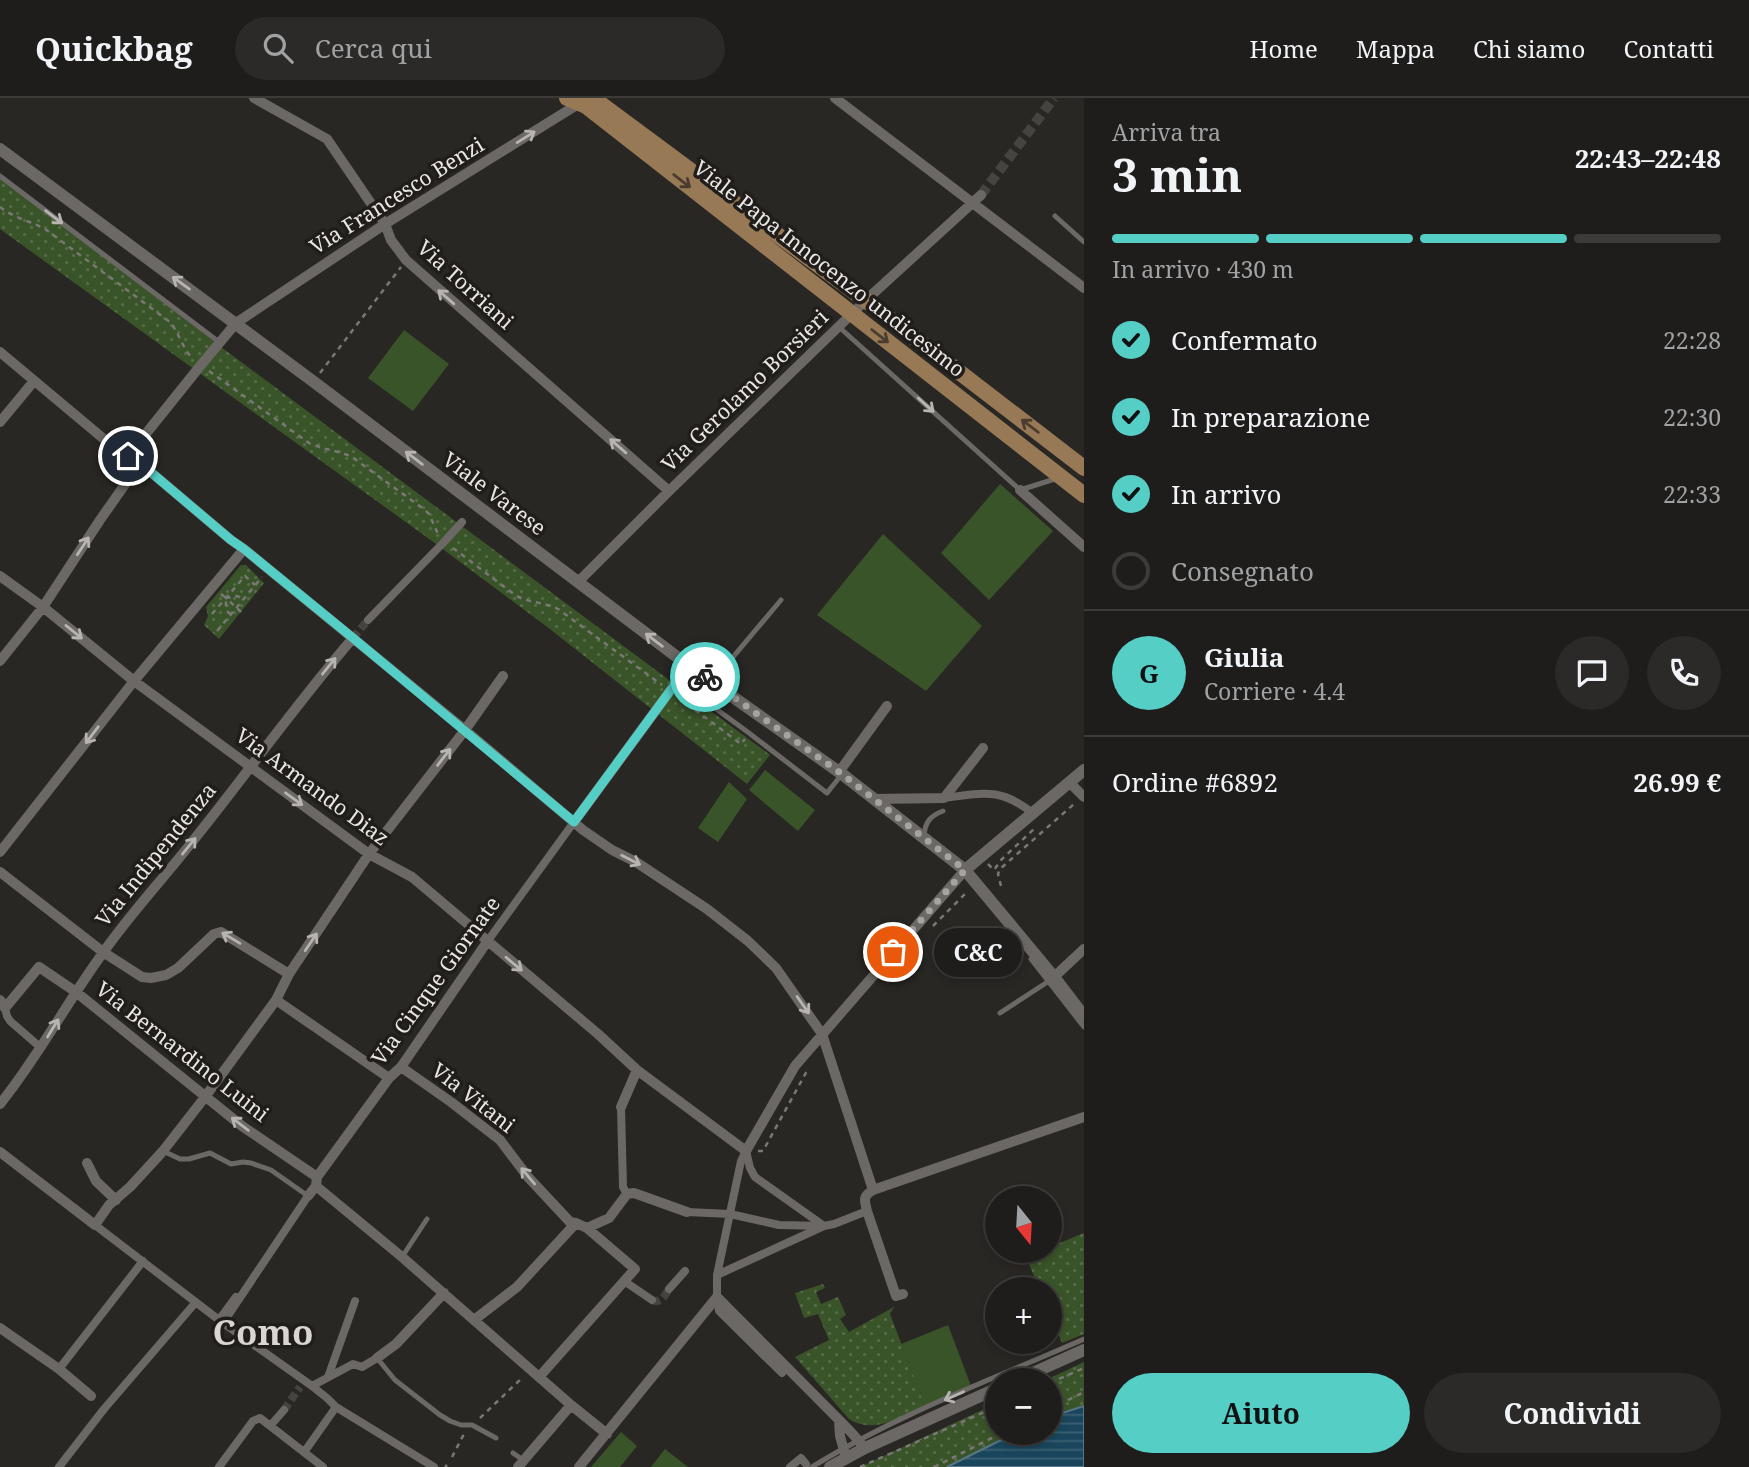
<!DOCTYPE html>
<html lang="it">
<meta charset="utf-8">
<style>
:root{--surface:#1f1d1b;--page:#2c2a28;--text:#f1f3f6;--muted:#a1a2a3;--line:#3c3b3a;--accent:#55cec5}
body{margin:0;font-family:"Noto Serif",serif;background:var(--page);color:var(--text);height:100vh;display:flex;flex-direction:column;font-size:26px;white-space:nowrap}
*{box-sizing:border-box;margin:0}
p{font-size:23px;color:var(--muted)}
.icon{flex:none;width:38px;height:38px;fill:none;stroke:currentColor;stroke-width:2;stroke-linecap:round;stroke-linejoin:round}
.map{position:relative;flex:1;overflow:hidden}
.details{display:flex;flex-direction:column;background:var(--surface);width:665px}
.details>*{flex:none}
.needle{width:46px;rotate:162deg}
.buttons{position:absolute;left:985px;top:1088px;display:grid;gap:14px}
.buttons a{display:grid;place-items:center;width:77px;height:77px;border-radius:50%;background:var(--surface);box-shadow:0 4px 10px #0003,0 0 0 2px var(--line);font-size:35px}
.pin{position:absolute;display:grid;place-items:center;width:60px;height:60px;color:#fff;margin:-30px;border:4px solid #fff;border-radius:50%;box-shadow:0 2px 7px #0007}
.courier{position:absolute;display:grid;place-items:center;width:70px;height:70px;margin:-35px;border:5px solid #55cec5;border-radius:50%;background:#fff;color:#222;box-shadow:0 2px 9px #0007}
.bubble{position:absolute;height:49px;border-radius:24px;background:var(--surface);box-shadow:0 4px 10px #0003,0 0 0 2px var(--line);font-size:23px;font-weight:700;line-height:49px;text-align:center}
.summary em{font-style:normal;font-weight:700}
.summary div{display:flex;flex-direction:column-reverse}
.summary{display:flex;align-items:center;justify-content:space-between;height:119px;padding:0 28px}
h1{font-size:46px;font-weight:700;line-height:52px}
.bar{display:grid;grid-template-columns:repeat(4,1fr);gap:10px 7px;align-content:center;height:84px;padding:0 28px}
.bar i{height:9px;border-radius:5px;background:var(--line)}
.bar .current{background:var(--accent)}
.bar p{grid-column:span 4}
.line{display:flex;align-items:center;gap:18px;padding:0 28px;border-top:2px solid var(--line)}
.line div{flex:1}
.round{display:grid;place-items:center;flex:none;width:74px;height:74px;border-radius:37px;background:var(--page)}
ol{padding:0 28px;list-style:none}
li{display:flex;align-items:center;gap:21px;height:77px}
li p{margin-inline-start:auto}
li .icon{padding:7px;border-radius:50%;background:var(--accent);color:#111;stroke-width:4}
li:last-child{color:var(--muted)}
li i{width:38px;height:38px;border:4px solid var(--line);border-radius:50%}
.action{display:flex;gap:14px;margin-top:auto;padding:14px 28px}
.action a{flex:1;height:80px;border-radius:42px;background:var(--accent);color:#111;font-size:28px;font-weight:700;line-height:80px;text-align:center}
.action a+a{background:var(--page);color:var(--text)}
header{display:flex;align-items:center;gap:42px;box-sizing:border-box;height:98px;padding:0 35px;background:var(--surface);border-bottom:2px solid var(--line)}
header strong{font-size:33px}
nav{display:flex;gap:38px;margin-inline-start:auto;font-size:24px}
.search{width:490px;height:63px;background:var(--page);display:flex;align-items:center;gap:18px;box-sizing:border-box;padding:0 24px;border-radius:38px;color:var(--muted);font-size:26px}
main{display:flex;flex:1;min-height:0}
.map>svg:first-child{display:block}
.grass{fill:#3a5429}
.park{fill:url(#park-dots)}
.water{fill:url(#water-rules);stroke:#587686;stroke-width:2}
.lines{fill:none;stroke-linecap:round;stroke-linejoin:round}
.pedestrian-tunnel{stroke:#464441;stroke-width:8;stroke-dasharray:8 4;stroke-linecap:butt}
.minor-tunnel{stroke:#464441;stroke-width:10;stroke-dasharray:10 5;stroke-linecap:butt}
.path{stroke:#7a7876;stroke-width:2.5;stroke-dasharray:5 5;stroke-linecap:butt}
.service{stroke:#6b6865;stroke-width:5}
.pedestrian{stroke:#6b6865;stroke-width:8}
.minor{stroke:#6b6865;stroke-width:10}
.tertiary{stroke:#6b6865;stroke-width:12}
.primary{stroke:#987956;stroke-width:16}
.oneway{stroke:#b7b4b2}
.oneway2{stroke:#4a3d2f}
.done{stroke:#a6a4a1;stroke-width:7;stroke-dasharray:0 12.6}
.route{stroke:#55cec5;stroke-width:9}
.labels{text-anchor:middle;stroke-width:7;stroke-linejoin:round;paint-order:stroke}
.street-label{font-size:21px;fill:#e9e7e5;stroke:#201d1a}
.town-label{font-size:35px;font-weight:bold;fill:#d9d5d1;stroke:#201d1a}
</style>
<header>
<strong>Quickbag</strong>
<div class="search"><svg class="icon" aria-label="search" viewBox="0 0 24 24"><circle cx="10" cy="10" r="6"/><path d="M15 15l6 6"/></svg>Cerca qui</div>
<nav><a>Home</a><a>Mappa</a><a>Chi siamo</a><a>Contatti</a></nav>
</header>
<main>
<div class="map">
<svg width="1084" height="1369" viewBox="0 0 1084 1369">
<defs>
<pattern id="park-dots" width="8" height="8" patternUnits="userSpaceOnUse" patternTransform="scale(1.75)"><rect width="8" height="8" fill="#3a5429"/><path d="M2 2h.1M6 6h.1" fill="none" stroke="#566d48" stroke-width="1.8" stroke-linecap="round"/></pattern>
<pattern id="water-rules" width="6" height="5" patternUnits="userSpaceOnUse" patternTransform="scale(1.75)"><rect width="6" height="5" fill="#1a465d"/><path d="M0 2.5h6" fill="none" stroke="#3b6174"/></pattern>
</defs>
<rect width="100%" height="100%" fill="#292724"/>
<path class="grass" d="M404,232L449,266L413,313L368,280Z
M1000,386L1053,433L989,502L941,455Z
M883,436L982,528L926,593L817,517Z
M765,672L815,712L798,733L749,692Z
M729,684L747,701L718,744L698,730Z
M948,1227L971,1288L925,1308L901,1246Z
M621,1334L637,1348L620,1369H591Z
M665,1351L688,1369H651Z"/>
<path class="park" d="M0,78L221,249L770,657L747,686L546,528L432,443L0,131Z
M241,467H246L264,485L219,541L204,527L208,518L206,509Z
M1084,1135V1236L1062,1245L1050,1216V1192H1040L1026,1159L1040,1153H1050V1149Z
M823,1186L825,1190L816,1194L821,1206L838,1199L846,1217L840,1221L849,1234L894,1209L890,1216L925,1308C901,1319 874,1337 849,1321L795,1259L829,1242L818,1216L804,1220L795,1195Z
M1084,1264V1308L1050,1319V1283H1044Z
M997,1305L998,1335H1015L947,1369H860Z"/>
<path class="water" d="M1084,1308V1369H947L1015,1335H1050V1319Z"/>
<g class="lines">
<path class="pedestrian-tunnel" d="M353,540L368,522
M652,1202C661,1206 665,1197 669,1191
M284,1312L300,1289"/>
<path class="minor-tunnel" d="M981,97L1054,0"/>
<path class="path" d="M0,109C14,120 30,123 45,131L170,224C179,235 182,249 192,260
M209,273L309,345C323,352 338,352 352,359L425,412L429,416L438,436
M320,275L401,169
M453,450L515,497C528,505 544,504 558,511L662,587
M221,496L226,500V512L230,516
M241,514L226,500L237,498L243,501
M212,516L245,478L255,487
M217,533L262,479
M679,600L741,646L745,641
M988,766L994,772L1001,762L1035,730
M1001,788L998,776L1000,771L1074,706
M933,828L966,795L969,794
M758,1053H763L808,971
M1050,1285L1084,1270
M1050,1311L1084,1294
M480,1320L523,1279
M452,1359L465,1334
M445,1369L447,1367
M860,1369L998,1308
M934,1369L1002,1335"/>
<path class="service" d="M0,78L219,244
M1055,118L1084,144
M839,229L1020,392L1058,380
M678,583L749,635L827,695L842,676
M712,584L781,502
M924,738C925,724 930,718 943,713
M1031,861L1084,929
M1000,915L1049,883
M163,1053L180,1061H189L210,1055L231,1066L243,1064L251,1065L271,1072L308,1098
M402,1159L427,1121
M377,1260L395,1282L440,1317L450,1323L461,1327H472L496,1340
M513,1355L523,1362
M812,1369C896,1317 993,1281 1084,1241"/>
<path class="pedestrian" d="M368,522L445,443L462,424
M944,700C984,695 1000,689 1034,716
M487,844L574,724
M5,910L7,918L10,923L40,949
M621,1009L623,1089L627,1096
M746,1053L741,1063L717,1177V1199L719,1213L782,1275
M687,1114L730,1116L779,1127L824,1128L834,1126L867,1113
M95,1127L223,1225L312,1288L327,1300L336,1309L434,1369
M717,1177L824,1128L755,1079L750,1070L746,1053
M624,1183L652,1202
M669,1191L685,1173
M219,1222L236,1199
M223,1225L308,1098
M59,1271L143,1163
M328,1279L355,1203
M312,1288L353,1266L362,1269L377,1260
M271,1327L284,1312
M305,1353L336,1309
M59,1369L104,1311L196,1204
M219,1369L253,1323L260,1320L323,1369
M790,1369L801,1360L806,1366"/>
<path class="minor" d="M254,0L327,41L385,126L391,142L406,162L669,393
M835,0L1084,190
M0,254L123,357L128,358L140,365L231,442L244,451L465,632L583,732L612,752L636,764L707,811L748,843L776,870L822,936L873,1092
M0,324L34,283
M128,358L201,267L236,225L385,126L580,5
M1020,392L1084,449
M0,478L43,509L134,583L369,756L412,779L598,936L637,972L621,1009
M578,484L669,393L865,203L981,97
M0,563L43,509L100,422L140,365
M839,674L887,608
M1070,685L1084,699
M874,701L944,700L983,650
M574,724L670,593L689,568
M0,754L134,583L244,451
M0,774L103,854L142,879L151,880L166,877L178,870L214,836L221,834L289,876
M1054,879L1084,851
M0,902L5,910L39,869L76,894L242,1028L317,1079
M276,902L389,980
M401,969L451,1004L500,1042L528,1079L570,1124L576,1125
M637,972L746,1053L795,968L965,772
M0,1006C39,958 68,902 105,852C132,814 163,781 192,744C246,677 296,606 353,540
M0,1054L95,1127L109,1107L130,1089L163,1053L205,999L276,902L289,876L369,756L465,632L503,578
M87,1065L96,1083L116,1102
M316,1088L402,1159L571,1307L607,1336
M308,1098L316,1088L317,1079L389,980L401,969L487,844
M587,1130L609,1120L627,1096L634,1095L687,1114
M903,1196L896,1198L867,1113C864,1101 863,1098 873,1092L1084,1019
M474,1222L517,1189L576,1125L587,1130L635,1171L540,1278
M0,1230L59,1271L91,1298
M377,1260L396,1246L444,1195
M839,1323L840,1338L846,1360
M518,1369L571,1307
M579,1369L717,1199L850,1333L865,1350"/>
<path class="tertiary" d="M0,51L314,284L689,568L842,676L965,772L1054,879L1084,918
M965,772L1084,672
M1015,1283L1084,1252
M830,1369L865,1350L998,1290"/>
<path class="primary" d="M567,0L586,8L1084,397
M594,1L876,210L1084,370"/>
</g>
<defs><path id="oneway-shaft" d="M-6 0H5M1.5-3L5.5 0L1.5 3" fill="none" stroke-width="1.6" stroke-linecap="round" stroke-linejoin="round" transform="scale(1.75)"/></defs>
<g class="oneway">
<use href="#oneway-shaft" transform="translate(526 39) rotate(-32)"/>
<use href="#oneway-shaft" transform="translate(54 119) rotate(37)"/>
<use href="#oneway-shaft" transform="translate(181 185) rotate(-144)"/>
<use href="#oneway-shaft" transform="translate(446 199) rotate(-139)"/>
<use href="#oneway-shaft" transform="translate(926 307) rotate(42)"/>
<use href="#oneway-shaft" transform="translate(618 348) rotate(-139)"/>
<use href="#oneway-shaft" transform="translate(414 360) rotate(-143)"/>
<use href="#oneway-shaft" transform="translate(83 448) rotate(-57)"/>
<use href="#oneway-shaft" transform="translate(74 534) rotate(39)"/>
<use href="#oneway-shaft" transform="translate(654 542) rotate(-143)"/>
<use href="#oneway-shaft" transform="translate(329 568) rotate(-51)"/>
<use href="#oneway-shaft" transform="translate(92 637) rotate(127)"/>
<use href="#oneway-shaft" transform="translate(444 659) rotate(-52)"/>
<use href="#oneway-shaft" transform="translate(294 701) rotate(36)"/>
<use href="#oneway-shaft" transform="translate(189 748) rotate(-51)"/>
<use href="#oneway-shaft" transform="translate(631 762) rotate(27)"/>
<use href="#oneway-shaft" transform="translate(231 840) rotate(-149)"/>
<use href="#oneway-shaft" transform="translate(311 844) rotate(-56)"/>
<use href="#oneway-shaft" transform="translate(514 866) rotate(40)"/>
<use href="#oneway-shaft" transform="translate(803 907) rotate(55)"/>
<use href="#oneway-shaft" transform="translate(53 930) rotate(-58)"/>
<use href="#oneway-shaft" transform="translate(240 1026) rotate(-143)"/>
<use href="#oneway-shaft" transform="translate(528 1078) rotate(-130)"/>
<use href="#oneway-shaft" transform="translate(954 1298) rotate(156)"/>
</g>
<g class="oneway2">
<use href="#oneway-shaft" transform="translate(682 83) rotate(38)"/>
<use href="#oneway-shaft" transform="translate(880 238) rotate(38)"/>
<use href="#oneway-shaft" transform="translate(1030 328) rotate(-143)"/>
</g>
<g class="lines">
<path class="done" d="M705,579L842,676L965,772L893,854"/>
<path class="route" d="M128,358L140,365L231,442L244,451L353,540L574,724L670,593L689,568L705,579"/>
</g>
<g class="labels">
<g class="street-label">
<text transform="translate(397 98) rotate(-32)" y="7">Via Francesco Benzi</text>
<text transform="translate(829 171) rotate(38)" y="7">Viale Papa Innocenzo undicesimo</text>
<text transform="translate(465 187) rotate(42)" y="7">Via Torriani</text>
<text transform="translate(745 293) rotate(-44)" y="7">Via Gerolamo Borsieri</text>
<text transform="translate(494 396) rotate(37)" y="7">Viale Varese</text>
<text transform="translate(312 689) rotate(36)" y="7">Via Armando Diaz</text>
<text transform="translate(156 757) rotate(-51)" y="7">Via Indipendenza</text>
<text transform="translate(436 883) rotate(-54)" y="7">Via Cinque Giornate</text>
<text transform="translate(182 954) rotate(38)" y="7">Via Bernardino Luini</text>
<text transform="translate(473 1000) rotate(38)" y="7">Via Vitani</text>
</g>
<g class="town-label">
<text x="263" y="1247">Como</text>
</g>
</g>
</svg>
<div class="buttons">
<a><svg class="needle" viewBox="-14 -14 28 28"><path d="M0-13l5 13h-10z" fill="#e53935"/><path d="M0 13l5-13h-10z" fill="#a1a2a3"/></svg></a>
<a>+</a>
<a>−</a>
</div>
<div class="pin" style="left:893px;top:854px;background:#ea580c"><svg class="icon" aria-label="bag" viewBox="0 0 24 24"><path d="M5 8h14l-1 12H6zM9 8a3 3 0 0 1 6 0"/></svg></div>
<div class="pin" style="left:128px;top:358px;background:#1f2937"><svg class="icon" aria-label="home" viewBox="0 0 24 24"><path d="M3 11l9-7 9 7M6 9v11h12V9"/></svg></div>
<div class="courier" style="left:705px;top:579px"><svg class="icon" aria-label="bike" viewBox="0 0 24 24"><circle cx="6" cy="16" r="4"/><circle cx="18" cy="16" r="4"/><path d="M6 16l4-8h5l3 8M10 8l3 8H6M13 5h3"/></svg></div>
<div class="bubble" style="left:934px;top:830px;width:88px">C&amp;C</div>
</div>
<section class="details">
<div class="summary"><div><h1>3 min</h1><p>Arriva tra</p></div><em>22:43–22:48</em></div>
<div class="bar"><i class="current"></i><i class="current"></i><i class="current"></i><i></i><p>In arrivo · 430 m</p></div>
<ol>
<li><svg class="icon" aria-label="check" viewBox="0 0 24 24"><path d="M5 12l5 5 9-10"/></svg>Confermato<p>22:28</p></li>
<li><svg class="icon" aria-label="check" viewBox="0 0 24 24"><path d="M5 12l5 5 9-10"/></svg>In preparazione<p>22:30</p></li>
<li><svg class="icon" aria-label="check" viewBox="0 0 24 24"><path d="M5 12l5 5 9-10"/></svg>In arrivo<p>22:33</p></li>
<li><i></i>Consegnato</li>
</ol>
<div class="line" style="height:126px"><b class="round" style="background:var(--accent);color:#111">G</b><div><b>Giulia</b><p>Corriere · 4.4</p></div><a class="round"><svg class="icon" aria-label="chat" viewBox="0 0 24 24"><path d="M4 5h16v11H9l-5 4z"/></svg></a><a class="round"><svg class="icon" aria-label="phone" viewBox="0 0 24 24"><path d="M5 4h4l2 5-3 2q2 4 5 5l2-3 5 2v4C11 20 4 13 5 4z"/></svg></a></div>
<div class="line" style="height:91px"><div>Ordine #6892</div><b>26.99 €</b></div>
<div class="action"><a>Aiuto</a><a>Condividi</a></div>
</section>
</main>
